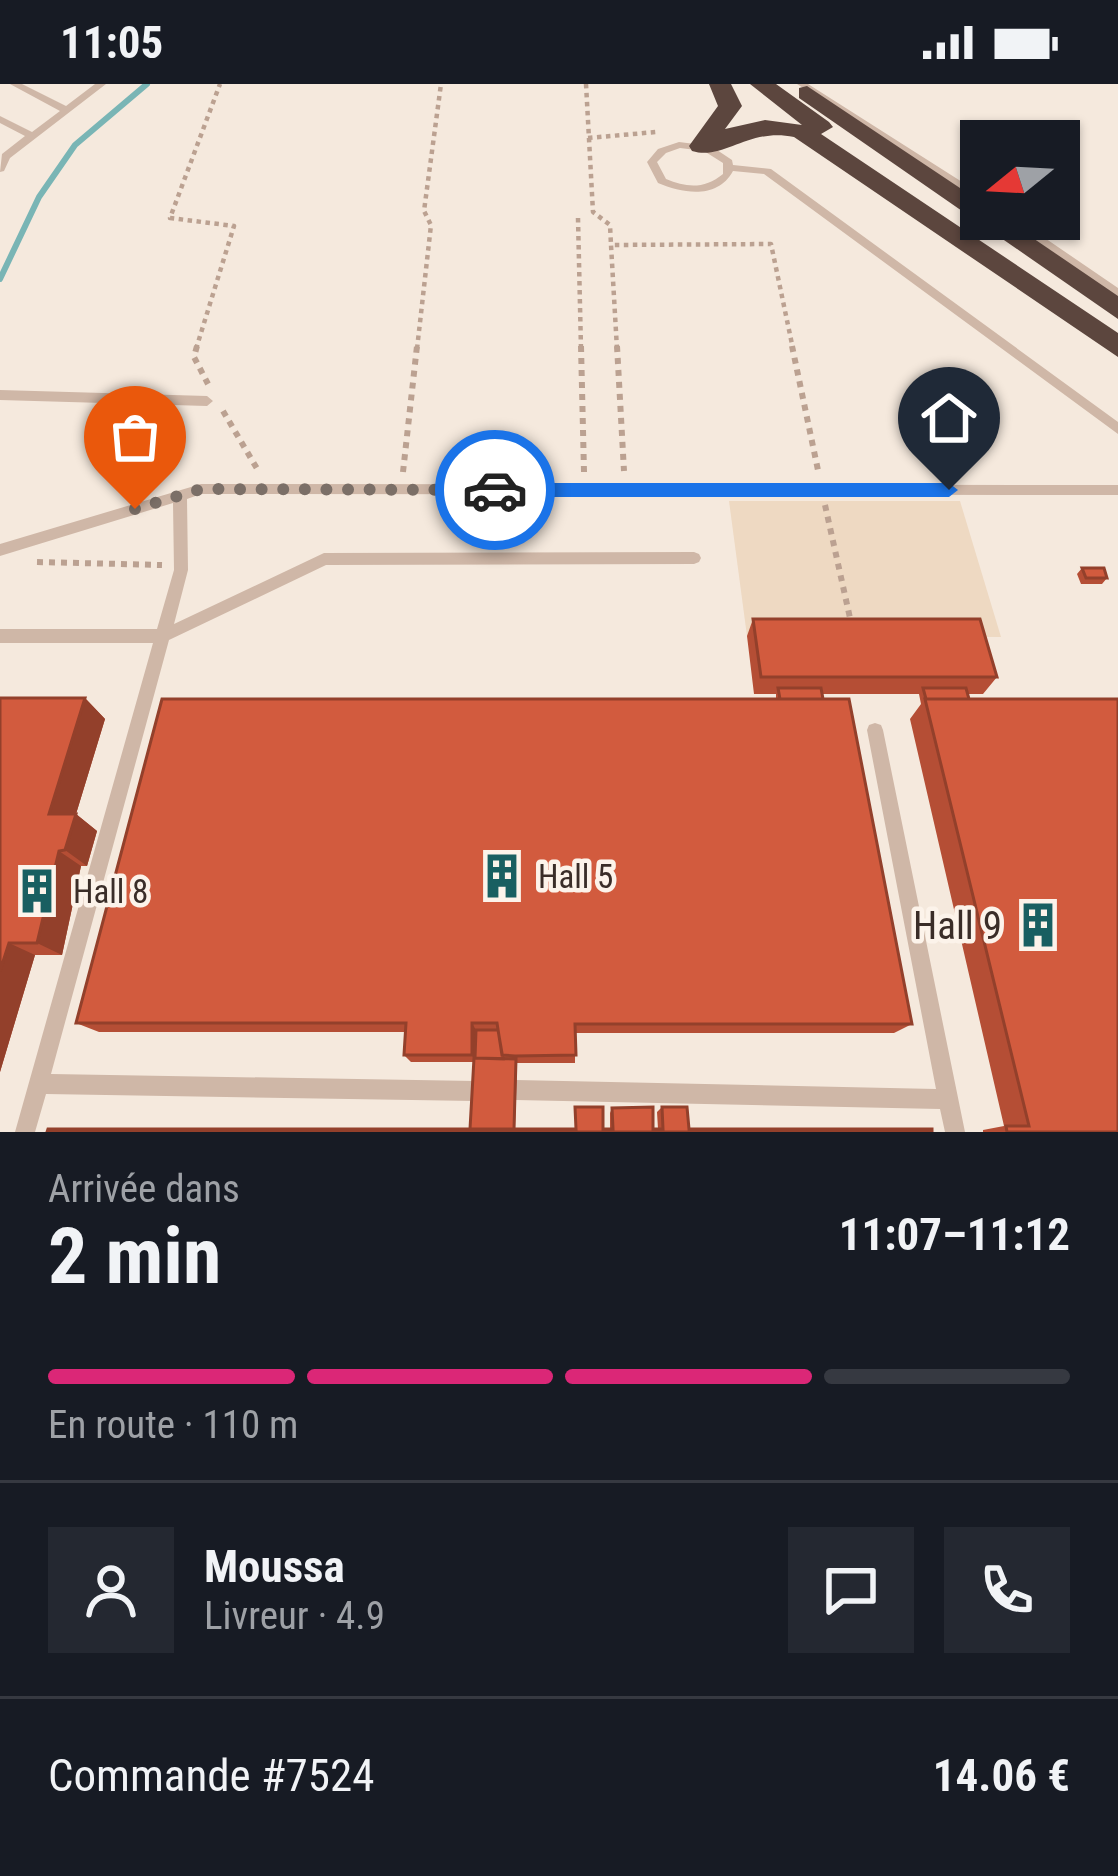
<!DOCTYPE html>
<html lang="fr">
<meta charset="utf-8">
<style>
:root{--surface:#171b24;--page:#242831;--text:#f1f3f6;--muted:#9ea1a6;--line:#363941;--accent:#db2777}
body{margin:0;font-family:"Roboto Condensed",sans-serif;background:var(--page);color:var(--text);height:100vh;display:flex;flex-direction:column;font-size:45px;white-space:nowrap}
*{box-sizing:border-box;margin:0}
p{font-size:39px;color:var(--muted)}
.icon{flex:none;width:66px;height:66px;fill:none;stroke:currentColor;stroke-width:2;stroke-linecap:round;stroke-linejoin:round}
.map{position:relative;height:1048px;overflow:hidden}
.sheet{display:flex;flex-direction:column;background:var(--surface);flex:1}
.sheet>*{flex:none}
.needle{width:78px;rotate:252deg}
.controls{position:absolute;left:960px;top:36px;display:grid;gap:24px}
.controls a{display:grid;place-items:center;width:120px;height:120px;border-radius:0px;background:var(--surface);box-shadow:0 3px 9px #0004;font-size:60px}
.pin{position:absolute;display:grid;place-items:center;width:102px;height:102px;color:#fff;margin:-123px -51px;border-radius:50% 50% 50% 0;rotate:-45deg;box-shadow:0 0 12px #0007}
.pin .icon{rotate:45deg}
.courier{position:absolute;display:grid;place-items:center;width:120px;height:120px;margin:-60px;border:9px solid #1a73e8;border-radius:50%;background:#fff;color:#222;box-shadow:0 3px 15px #0007}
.overview em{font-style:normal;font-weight:700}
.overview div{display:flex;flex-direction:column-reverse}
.overview{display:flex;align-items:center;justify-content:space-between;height:204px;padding:0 48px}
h1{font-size:78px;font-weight:700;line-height:90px}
.bar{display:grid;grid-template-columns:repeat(4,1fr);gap:18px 12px;align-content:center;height:144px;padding:0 48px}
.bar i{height:15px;border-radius:9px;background:var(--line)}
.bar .selected{background:var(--accent)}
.bar p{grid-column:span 4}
.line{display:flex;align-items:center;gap:30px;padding:0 48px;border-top:3px solid var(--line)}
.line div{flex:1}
.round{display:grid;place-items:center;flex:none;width:126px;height:126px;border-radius:0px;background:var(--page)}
.status{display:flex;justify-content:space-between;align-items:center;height:84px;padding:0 60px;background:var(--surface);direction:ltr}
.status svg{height:33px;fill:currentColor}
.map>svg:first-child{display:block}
.plaza{fill:#eed9c2}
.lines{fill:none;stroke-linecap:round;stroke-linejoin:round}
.stream{stroke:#79b5b5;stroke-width:6}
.path-far1{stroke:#bba191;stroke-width:4.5;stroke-dasharray:4.5 4.5;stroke-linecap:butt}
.path{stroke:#bba191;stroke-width:6;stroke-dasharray:6 6;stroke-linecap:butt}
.lane{fill:#cfb7a7;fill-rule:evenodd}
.highway{fill:#5c463e;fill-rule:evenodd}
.wall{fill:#b54e35}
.shaded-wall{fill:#93402b}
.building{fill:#d25b3e;stroke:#93402b;stroke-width:3}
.route{fill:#1a73e8}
.done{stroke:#7b6f67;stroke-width:12;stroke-dasharray:0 21.6}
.labels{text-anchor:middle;stroke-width:9;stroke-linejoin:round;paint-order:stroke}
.poi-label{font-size:33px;fill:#3a2d28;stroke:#fcf3ea;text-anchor:start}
.near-poi-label{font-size:39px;fill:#3a2d28;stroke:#fcf3ea;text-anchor:end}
</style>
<div class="status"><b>11:05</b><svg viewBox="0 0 49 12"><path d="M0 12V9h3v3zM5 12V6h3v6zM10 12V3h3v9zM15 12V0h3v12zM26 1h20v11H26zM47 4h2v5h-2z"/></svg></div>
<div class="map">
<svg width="1118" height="1048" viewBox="0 0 1118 1048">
<rect width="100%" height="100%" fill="#f5e9dd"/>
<path class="plaza" d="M729,417H960L1001,553L747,552Z"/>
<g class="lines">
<path class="stream" d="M0,195L39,113L75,61L147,0"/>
<path class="path-far1" d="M586,0L593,128L610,141L611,161
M588,54L656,48
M578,134L581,265
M196,265L234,142L170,134L220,0
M417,265L431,141L424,127L441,0
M617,265L611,161L771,160L793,265"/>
<path class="path" d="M197,262L194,273L208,300
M581,262L584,388
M617,262L624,387
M792,262L819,391
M223,327L259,388
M403,388L417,262
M825,421L852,543
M37,478L162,481"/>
<path class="lane" d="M10,0H22L66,22L95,0H106L10,74L4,87L0,88L2,70L25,52L0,39V32L32,48L60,27Z
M797,0H808L981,110V118Z
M679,58L711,62L732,76L733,81L771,85L1118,338V350L764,90L733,87C718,115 684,110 658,99L647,78L658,65ZM680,64L704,67L723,79V90C705,105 687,104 666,95L657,78L666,69Z
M1005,135H1017L1118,204V213Z
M0,306L207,312L213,317L207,322L0,316Z
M201,400L1118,401V411L201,410L187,415L188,486L174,540L324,469L694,468L699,470L701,474L699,478L694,480L326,481L169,556L51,990L475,997L482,1000L485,1007L482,1014L475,1017L46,1010L35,1048H15L153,559H0V545H157L174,486L173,419L0,472V460Z
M875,639L881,641L883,646L965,1048H945L940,1025L516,1016L509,1013L506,1006L509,999L516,996L936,1005L867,646L869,641Z"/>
<path class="highway" d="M709,0H731L742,22L725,45L765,36L802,41L750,0H776L829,38L833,43L821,50L1118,249V273L794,53C749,43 724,77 692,67L689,62L718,22Z
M807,2L981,118V135H1005L1118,212V235L799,14V4Z"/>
</g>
<path class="wall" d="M1082,484L1107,494L1102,500H1081L1077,490Z
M753,535H980L997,593L983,610H967L969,615H1118V1048H983V1046L1004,1042L910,635L921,620L919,610H822L823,615H849L912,940L894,949H575V979H517L515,1045H575V1023H603V1045H610V1029L612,1024L653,1023V1045H658L657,1028L662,1023H687L689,1045H932V1048H47L48,1045H470L474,978H411L404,971L406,948H99L76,939L162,615H776V610H754L747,552Z
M0,614H85L105,635L76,730L97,747L87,782H81L62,871H35L0,988Z"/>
<path class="shaded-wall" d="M85,614L105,635L76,730L97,747L87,782L65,766L49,730Z
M59,767L81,782L62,871L37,859Z
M9,859L35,871L0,988V887Z
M472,939L477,948L476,978L472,971Z"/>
<path class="building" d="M1082,484H1104L1107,494H1086Z
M753,535H980L997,593H761Z
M778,604H821L823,615H780Z
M923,604H966L969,615H926Z
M0,614H85L49,730H76L65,766L59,767L37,859H9L0,887Z
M162,615H849L912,940H575L576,971L515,972L502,971L497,939H472V971H404L406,939H76Z
M925,615H1118V1048H1007L1006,1042H1029Z
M476,946H498L503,975L475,974Z
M474,974L516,975L514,1045H470Z
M575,1023H603V1045H613L612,1024L653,1023V1045H663L662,1023H687L689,1045H932V1048H47L48,1045H576Z"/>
<path class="route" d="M495,399H949L958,406L949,413H495L487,406Z"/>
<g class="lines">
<path class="done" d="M135,425L201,405L495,406"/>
</g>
<defs>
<g id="building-bare" transform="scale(3.6)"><path d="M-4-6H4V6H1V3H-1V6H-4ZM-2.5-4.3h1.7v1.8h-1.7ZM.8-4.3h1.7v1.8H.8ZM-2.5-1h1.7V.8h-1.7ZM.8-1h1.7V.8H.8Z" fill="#195f61" stroke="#fcf3ea" stroke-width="2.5" paint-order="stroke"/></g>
</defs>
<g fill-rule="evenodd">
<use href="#building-bare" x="502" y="792"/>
<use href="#building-bare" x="37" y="807"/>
<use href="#building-bare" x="1038" y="841"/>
</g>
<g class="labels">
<g class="poi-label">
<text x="538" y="804">Hall 5</text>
<text x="73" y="819">Hall 8</text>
</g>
<g class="near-poi-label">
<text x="1002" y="855">Hall 9</text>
</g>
</g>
</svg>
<div class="controls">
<a><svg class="needle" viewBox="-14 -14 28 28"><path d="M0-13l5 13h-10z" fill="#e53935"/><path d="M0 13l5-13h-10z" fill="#9ea1a6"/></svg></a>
</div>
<div class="pin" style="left:135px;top:425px;background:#ea580c"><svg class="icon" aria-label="bag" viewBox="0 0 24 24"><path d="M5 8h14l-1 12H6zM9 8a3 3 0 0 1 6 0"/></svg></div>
<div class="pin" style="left:949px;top:406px;background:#1f2937"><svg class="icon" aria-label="home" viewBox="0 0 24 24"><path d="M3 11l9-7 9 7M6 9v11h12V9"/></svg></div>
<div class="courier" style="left:495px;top:406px"><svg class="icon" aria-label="car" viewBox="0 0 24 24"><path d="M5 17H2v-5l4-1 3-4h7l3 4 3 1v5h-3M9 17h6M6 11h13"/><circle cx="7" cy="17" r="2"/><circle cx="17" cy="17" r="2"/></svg></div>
</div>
<section class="sheet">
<div class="overview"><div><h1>2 min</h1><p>Arrivée dans</p></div><em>11:07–11:12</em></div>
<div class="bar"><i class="selected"></i><i class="selected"></i><i class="selected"></i><i></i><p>En route · 110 m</p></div>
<div class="line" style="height:216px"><a class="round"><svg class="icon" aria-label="person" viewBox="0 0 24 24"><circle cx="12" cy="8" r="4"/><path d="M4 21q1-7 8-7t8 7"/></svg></a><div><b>Moussa</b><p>Livreur · 4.9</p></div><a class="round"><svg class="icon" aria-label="chat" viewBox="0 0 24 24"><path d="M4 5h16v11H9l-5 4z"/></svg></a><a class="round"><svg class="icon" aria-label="phone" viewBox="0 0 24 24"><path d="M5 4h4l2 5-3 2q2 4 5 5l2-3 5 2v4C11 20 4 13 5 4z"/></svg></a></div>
<div class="line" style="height:156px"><div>Commande #7524</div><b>14.06 €</b></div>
</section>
